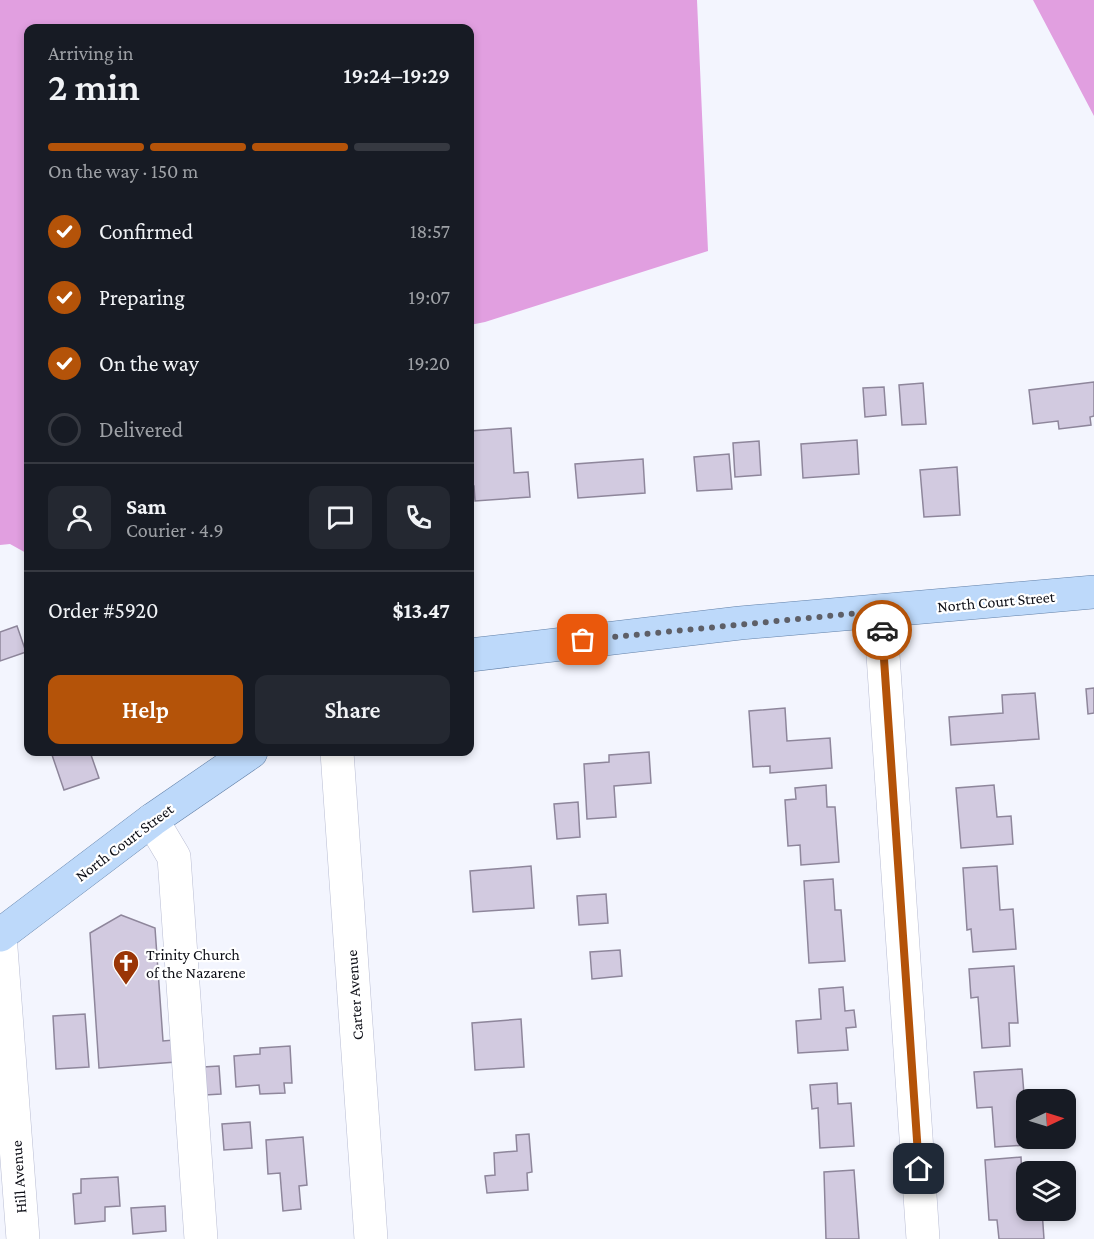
<!DOCTYPE html>
<meta charset="utf-8">
<style>
:root{--surface:#171b24;--page:#242831;--text:#f1f3f6;--muted:#9ea1a6;--line:#363941;--accent:#b45309}
body{margin:0;font-family:"Crimson Pro",serif;background:var(--page);color:var(--text);height:100vh;display:flex;flex-direction:column;font-size:22px;white-space:nowrap}
*{box-sizing:border-box;margin:0}
p{font-size:20px;color:var(--muted)}
.icon{flex:none;width:33px;height:33px;fill:none;stroke:currentColor;stroke-width:2;stroke-linecap:round;stroke-linejoin:round}
.map{position:relative;flex:1;overflow:hidden}
.sheet{position:absolute;left:24px;top:24px;width:450px;height:732px;display:flex;flex-direction:column;background:var(--surface);border-radius:12px;box-shadow:0 3px 9px #0003}
.sheet>*{flex:none}
.needle{width:39px;rotate:86deg}
.buttons{position:absolute;left:1016px;top:1089px;display:grid;gap:12px}
.buttons a{display:grid;place-items:center;width:60px;height:60px;border-radius:12px;background:var(--surface);box-shadow:0 3px 9px #0003;font-size:30px}
.pin{position:absolute;display:grid;place-items:center;width:51px;height:51px;color:#fff;margin:-26px;border-radius:12px;box-shadow:0 3px 9px #0006}
.courier{position:absolute;display:grid;place-items:center;width:60px;height:60px;margin:-30px;border:4px solid #b45309;border-radius:50%;background:#fff;color:#222;box-shadow:0 2px 8px #0007}
.overview em{font-style:normal;font-weight:600}
.overview div{display:flex;flex-direction:column-reverse}
.overview{display:flex;align-items:center;justify-content:space-between;height:102px;padding:0 24px}
h1{font-size:39px;font-weight:600;line-height:45px}
.bar{display:grid;grid-template-columns:repeat(4,1fr);gap:9px 6px;align-content:center;height:72px;padding:0 24px}
.bar i{height:8px;border-radius:4px;background:var(--line)}
.bar .selected{background:var(--accent)}
.bar p{grid-column:span 4}
.line{display:flex;align-items:center;gap:15px;padding:0 24px;border-top:2px solid var(--line)}
.line div{flex:1}
.round{display:grid;place-items:center;flex:none;width:63px;height:63px;border-radius:12px;background:var(--page)}
ol{padding:0 24px;list-style:none}
li{display:flex;align-items:center;gap:18px;height:66px}
li p{margin-inline-start:auto}
li .icon{padding:6px;border-radius:50%;background:var(--accent);color:#fff;stroke-width:4}
li:last-child{color:var(--muted)}
li i{width:33px;height:33px;border:3px solid var(--line);border-radius:50%}
.primary-button{display:flex;gap:12px;margin-top:auto;padding:12px 24px}
.primary-button a{flex:1;height:69px;border-radius:12px;background:var(--accent);color:#fff;font-size:24px;font-weight:600;line-height:69px;text-align:center}
.primary-button a+a{background:var(--page);color:var(--text)}
.map>svg:first-child{display:block}
.forest{fill:#e19fe0}
.building{fill:#d2cae0;stroke:#8e869b;stroke-width:1.5}
.lines{fill:none;stroke-linecap:round;stroke-linejoin:round}
.minor-casing{stroke:#b9bdd3;stroke-width:34}
.major-casing{stroke:#6381a8;stroke-width:34}
.minor{stroke:#fff;stroke-width:33}
.major{stroke:#bdd9fa;stroke-width:33}
.done{stroke:#5e5f67;stroke-width:6;stroke-dasharray:0 10.8}
.route{stroke:#b45309;stroke-width:8}
.labels{text-anchor:middle;stroke-width:4.5;stroke-linejoin:round;paint-order:stroke}
.street-label{font-size:16px;fill:#0d0e16;stroke:#fff}
.poi-label{font-size:16px;fill:#0d0e16;stroke:#fff;text-anchor:start}
</style>
<div class="map">
<svg width="1094" height="1239" viewBox="0 0 1094 1239">
<rect width="100%" height="100%" fill="#f3f5fe"/>
<path class="forest" d="M0,0H697L708,251L485,322L470,325V28H28V554L10,544L0,545Z
M1033,0H1094V116Z"/>
<path class="building" d="M1094,382V416L1090,417L1091,425L1059,429L1058,421L1033,424L1029,390Z
M923,383L926,424L902,425L899,385Z
M884,387L886,415L865,417L863,388Z
M511,428L514,473L528,472L530,497L475,501L474,486H470V431Z
M857,440L859,474L803,478L801,444Z
M759,441L761,475L735,477L733,443Z
M729,454L732,489L697,491L694,457Z
M643,459L645,493L578,498L575,464Z
M957,467L960,515L924,517L920,470Z
M17,626L26,652L0,661V632Z
M1094,688V713L1088,714L1086,689Z
M1035,693L1039,739L951,745L949,717L1003,713L1002,695Z
M785,708L787,741L830,738L832,768L770,773V766L753,767L749,711Z
M51,752H90L99,778L64,790Z
M649,752L651,783L614,786L616,817L587,819L584,764L609,762V755Z
M826,785L827,807H835L839,862L801,865L800,845L788,846L785,800L796,799L795,788Z
M994,785L997,817L1011,816L1013,844L961,848L956,788Z
M578,802L580,837L557,839L554,804Z
M531,866L534,908L473,912L470,871Z
M997,866L1000,910L1013,909L1016,949L973,952L971,929L967,930L963,868Z
M833,879L835,910H841L845,961L809,963L804,881Z
M606,894L608,923L579,925L577,896Z
M121,915L155,928L163,1041L174,1040L176,1062L99,1068L90,933Z
M620,950L622,976L592,979L590,952Z
M1014,966L1018,1023H1009L1010,1046L982,1048L978,997L971,998L969,969Z
M843,987L845,1011L854,1010L856,1027L846,1028L848,1050L798,1053L796,1021L821,1019L819,989Z
M85,1014L89,1067L56,1069L53,1016Z
M521,1019L524,1067L475,1070L472,1023Z
M290,1046L292,1083H284L285,1093L260,1094L259,1085L236,1087L234,1056L260,1054V1048Z
M219,1066L221,1094L205,1095L203,1067Z
M1022,1069L1028,1145L995,1147L992,1107L977,1108L974,1072Z
M837,1083L838,1104L851,1103L854,1146L820,1148L818,1108L812,1109L810,1085Z
M250,1122L252,1148L224,1150L222,1124Z
M529,1134L532,1172L527,1173L528,1190L487,1193L485,1176L495,1175L494,1153L517,1151L516,1135Z
M303,1137L307,1185L299,1186L301,1209L283,1211L280,1173L268,1174L266,1140Z
M1021,1157L1022,1179H1026V1210H1042L1044,1239H999L997,1220H989L985,1160Z
M854,1170L859,1239H826L824,1172Z
M118,1177L120,1206L105,1207V1221L75,1224L73,1194L81,1193V1179Z
M165,1206L166,1231L133,1234L131,1208Z"/>
<g class="lines">
<g class="minor-casing">
<path id="minor" d="M880,611L923,1239
M337,752L371,1239
M152,820L174,857L201,1239
M0,935L23,1239"/>
</g>
<g class="major-casing">
<path id="major" d="M470,655L740,623L1094,592
M0,935L152,820L251,752"/>
</g>
<use href="#minor" class="minor"/>
<use href="#major" class="major"/>
</g>
<g class="lines">
<path class="done" d="M583,640L880,611L882,630"/>
<path class="route" d="M882,630L919,1169"/>
</g>
<defs>
<g id="church-pin" transform="scale(1.35)"><path d="M0 17L-7.5 6A9.5 9.5 0 1 1 7.5 6Z" fill="#9a3506" stroke="#fff"/><path d="M-1.2-6h2.4v3.5h3.3v2.4h-3.3V6h-2.4V-.1h-3.3v-2.4h3.3Z" fill="#fff"/></g>
</defs>
<g fill-rule="evenodd">
<use href="#church-pin" x="126" y="963"/>
</g>
<g class="labels">
<g class="street-label">
<text transform="translate(996 601) rotate(-5)" y="6">North Court Street</text>
<text transform="translate(124 842) rotate(-37)" y="6">North Court Street</text>
<text transform="translate(354 995) rotate(-94)" y="6">Carter Avenue</text>
<text transform="translate(18 1177) rotate(-94)" y="6">Hill Avenue</text>
</g>
<g class="poi-label">
<text x="146" y="960">Trinity Church<tspan x="146" dy="18">of the Nazarene</tspan></text>
</g>
</g>
</svg>
<div class="buttons">
<a><svg class="needle" viewBox="-14 -14 28 28"><path d="M0-13l5 13h-10z" fill="#e53935"/><path d="M0 13l5-13h-10z" fill="#9ea1a6"/></svg></a>
<a><svg class="icon" aria-label="layers" viewBox="0 0 24 24"><path d="M12 4l9 5-9 5-9-5zM3 14l9 5 9-5"/></svg></a>
</div>
<div class="pin" style="left:583px;top:640px;background:#ea580c"><svg class="icon" aria-label="bag" viewBox="0 0 24 24"><path d="M5 8h14l-1 12H6zM9 8a3 3 0 0 1 6 0"/></svg></div>
<div class="pin" style="left:919px;top:1169px;background:#1f2937"><svg class="icon" aria-label="home" viewBox="0 0 24 24"><path d="M3 11l9-7 9 7M6 9v11h12V9"/></svg></div>
<div class="courier" style="left:882px;top:630px"><svg class="icon" aria-label="car" viewBox="0 0 24 24"><path d="M5 17H2v-5l4-1 3-4h7l3 4 3 1v5h-3M9 17h6M6 11h13"/><circle cx="7" cy="17" r="2"/><circle cx="17" cy="17" r="2"/></svg></div>
<section class="sheet">
<div class="overview"><div><h1>2 min</h1><p>Arriving in</p></div><em>19:24–19:29</em></div>
<div class="bar"><i class="selected"></i><i class="selected"></i><i class="selected"></i><i></i><p>On the way · 150 m</p></div>
<ol>
<li><svg class="icon" aria-label="check" viewBox="0 0 24 24"><path d="M5 12l5 5 9-10"/></svg>Confirmed<p>18:57</p></li>
<li><svg class="icon" aria-label="check" viewBox="0 0 24 24"><path d="M5 12l5 5 9-10"/></svg>Preparing<p>19:07</p></li>
<li><svg class="icon" aria-label="check" viewBox="0 0 24 24"><path d="M5 12l5 5 9-10"/></svg>On the way<p>19:20</p></li>
<li><i></i>Delivered</li>
</ol>
<div class="line" style="height:108px"><a class="round"><svg class="icon" aria-label="person" viewBox="0 0 24 24"><circle cx="12" cy="8" r="4"/><path d="M4 21q1-7 8-7t8 7"/></svg></a><div><b>Sam</b><p>Courier · 4.9</p></div><a class="round"><svg class="icon" aria-label="chat" viewBox="0 0 24 24"><path d="M4 5h16v11H9l-5 4z"/></svg></a><a class="round"><svg class="icon" aria-label="phone" viewBox="0 0 24 24"><path d="M5 4h4l2 5-3 2q2 4 5 5l2-3 5 2v4C11 20 4 13 5 4z"/></svg></a></div>
<div class="line" style="height:78px"><div>Order #5920</div><b>$13.47</b></div>
<div class="primary-button"><a>Help</a><a>Share</a></div>
</section>
</div>
